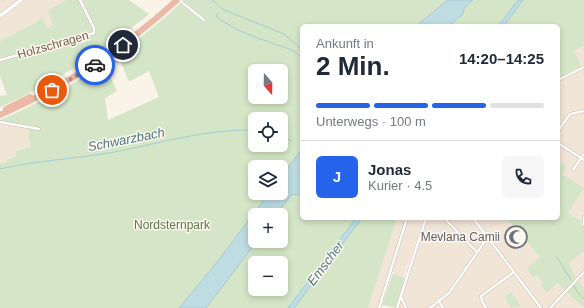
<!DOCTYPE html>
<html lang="de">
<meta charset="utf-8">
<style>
:root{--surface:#fff;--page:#f6f6f7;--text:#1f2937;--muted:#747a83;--line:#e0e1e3;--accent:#2563eb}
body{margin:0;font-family:Helvetica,sans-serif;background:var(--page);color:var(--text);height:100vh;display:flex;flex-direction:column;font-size:15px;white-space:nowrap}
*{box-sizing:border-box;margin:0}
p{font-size:13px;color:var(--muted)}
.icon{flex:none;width:22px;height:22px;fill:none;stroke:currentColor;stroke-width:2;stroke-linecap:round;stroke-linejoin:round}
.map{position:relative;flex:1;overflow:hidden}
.drawer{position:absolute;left:300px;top:24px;width:260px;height:196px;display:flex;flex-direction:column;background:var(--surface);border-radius:6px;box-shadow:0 2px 6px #0003}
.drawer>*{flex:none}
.needle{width:26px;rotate:160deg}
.controls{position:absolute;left:248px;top:64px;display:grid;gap:8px}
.controls a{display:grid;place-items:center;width:40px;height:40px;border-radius:6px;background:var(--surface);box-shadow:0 2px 6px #0003;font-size:20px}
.pin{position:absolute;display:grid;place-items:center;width:34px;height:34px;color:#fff;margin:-17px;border:2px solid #fff;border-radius:50%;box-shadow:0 1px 4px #0007}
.courier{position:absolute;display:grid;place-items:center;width:40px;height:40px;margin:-20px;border:3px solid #2563eb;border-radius:50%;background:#fff;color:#222;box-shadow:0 1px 5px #0007}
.headline em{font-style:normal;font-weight:700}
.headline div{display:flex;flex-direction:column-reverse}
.headline{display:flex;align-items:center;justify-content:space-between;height:68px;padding:0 16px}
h1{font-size:26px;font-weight:700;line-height:30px}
.bar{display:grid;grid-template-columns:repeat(4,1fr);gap:6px 4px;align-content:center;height:48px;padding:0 16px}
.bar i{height:5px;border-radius:3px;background:var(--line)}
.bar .selected{background:var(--accent)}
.bar p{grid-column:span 4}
.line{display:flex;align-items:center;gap:10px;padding:0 16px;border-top:1px solid var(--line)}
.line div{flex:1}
.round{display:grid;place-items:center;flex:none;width:42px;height:42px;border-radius:6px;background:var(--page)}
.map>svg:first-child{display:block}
.residential{fill:#f1e5d7}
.green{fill:#d4e6c7;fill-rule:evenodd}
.water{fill:#bedce1;stroke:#a6cbd2}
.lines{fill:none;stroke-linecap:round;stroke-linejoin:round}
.stream{stroke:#a6cbd2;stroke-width:1}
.minor-casing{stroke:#cbbbaf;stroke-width:3.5}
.tertiary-casing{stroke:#cbbbaf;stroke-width:4.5}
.motorway-casing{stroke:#d7d1ce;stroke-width:6}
.minor{stroke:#fff;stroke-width:2.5}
.tertiary{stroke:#fff;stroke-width:3.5}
.motorway{stroke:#edb8a5;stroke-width:5.5}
.done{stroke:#a19085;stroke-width:4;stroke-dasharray:0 7.2}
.route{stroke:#2563eb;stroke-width:5}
.labels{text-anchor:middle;stroke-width:3;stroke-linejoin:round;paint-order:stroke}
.street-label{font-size:12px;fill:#715b4f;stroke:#fdf7ed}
.park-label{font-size:12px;fill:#597a4b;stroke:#fdf7ed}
.worship-label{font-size:12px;fill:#5b616d;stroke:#fdf7ed;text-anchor:end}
.water-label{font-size:13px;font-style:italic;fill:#4b7981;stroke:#fdf7ed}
</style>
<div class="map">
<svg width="584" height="308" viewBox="0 0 584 308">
<rect width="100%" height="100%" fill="#faf3e8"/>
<path class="residential" d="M0,0H66L63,2L54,25L47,28L41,17L35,23L0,41Z
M584,46V226H581V219L568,213L558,172V148L560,145L558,144V79L576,69L574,51Z
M2,123L28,127L30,148L15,150L16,157L7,159V162L0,163V124Z
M397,218L424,219L403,278L391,271L379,308H372L368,307L374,286Z
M426,218H506L540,257L534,277L537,275L543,283H556L580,303L582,308H397Z
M584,251V288L576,278L569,263Z"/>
<path class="green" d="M66,0H129L149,14C104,51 53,84 0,107V96L7,95L0,76V41L35,23L42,16L47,28L53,25L48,10Z
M184,0H446L416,26H302V218H397L368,307L372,308H0V163L7,162V159L16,157L15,151L30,147L28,127L0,124V120C67,92 131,50 184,0ZM120,60L129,82L149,71L159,97L108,120L105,98L117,91L107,70ZM255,71H281V97H255ZM255,119H281V145H255ZM255,167H281V193H255ZM255,215H281V241H255ZM255,263H281V289H255Z
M474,0H584V46L574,51L581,65L558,79V26H449L463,14L464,8Z
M558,162L567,167L562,174L584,188L568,213L581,220V226H584V251L569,263L576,278L584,288V308L557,283L547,293L541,285L543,283L537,275L533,278L527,268L540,257L506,218H558Z
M393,273L406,279L396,308L382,305Z
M511,292L521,306L511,308L505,297Z"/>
<path class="water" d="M447,0H473L464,8L463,14L449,26H416Z
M518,0H523L504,26H498Z
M302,149V197L298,194L291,195L276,215H255V241H257L206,308H179L218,261L269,193H281V177Z
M356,218H362L294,308H288Z"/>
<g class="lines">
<path class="stream" d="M212,0L224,10L284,34L302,50
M218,13L216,16C230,28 251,36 269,42C285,49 288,45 302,58
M281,136L292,141
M0,169C38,160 76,159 114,152C161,143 206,129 255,130
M557,257L571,280
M574,286L577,292L584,299"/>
<g class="minor-casing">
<path id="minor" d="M179,0L204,20
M0,60L94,33V28L80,0
M558,80L584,67
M0,122L39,129
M558,131L570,114L584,111
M558,143L584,160
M573,170L584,154
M584,217V224
M444,218L477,252
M473,218L541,308
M401,297L406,308
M439,301L443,308
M379,308L407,218
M397,308L426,218
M430,308L449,293L488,237
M486,308L482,301L481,296L514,272
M550,308L584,272"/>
</g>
<g class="tertiary-casing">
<path id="tertiary" d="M0,16L21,0"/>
</g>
<g class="motorway-casing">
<path id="motorway" d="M6,109L30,97
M0,115C65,86 125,48 177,0"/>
</g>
<use href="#minor" class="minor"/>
<use href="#tertiary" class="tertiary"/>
<use href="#motorway" class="motorway"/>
</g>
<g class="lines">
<path class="done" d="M52,90L95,65"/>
<path class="route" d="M95,65L123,45"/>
</g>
<defs>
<g id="mosque-ring" transform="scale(1.15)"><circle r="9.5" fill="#fdf7ed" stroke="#6b7280" stroke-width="1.5"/><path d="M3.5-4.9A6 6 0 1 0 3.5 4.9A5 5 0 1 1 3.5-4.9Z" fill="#6b7280"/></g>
</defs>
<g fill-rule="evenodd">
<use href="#mosque-ring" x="516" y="237"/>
</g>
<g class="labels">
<g class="street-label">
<text transform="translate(53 45) rotate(-16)" y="4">Holzschragen</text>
</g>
<g class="park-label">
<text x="172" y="229">Nordsternpark</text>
</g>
<g class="worship-label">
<text x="500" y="241">Mevlana Camii</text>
</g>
<g class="water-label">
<text transform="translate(126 139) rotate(-11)" y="5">Schwarzbach</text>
<text transform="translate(325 263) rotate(-53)" y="5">Emscher</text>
</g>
</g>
</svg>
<div class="controls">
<a><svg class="needle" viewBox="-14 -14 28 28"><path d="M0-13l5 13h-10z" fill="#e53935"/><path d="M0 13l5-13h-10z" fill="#747a83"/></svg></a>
<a><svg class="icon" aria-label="locate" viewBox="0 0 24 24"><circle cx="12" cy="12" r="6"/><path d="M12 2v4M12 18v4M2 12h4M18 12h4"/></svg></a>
<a><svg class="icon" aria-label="layers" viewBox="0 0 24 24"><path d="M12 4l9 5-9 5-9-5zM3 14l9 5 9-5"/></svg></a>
<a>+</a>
<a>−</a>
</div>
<div class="pin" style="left:52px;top:90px;background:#ea580c"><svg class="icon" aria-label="bag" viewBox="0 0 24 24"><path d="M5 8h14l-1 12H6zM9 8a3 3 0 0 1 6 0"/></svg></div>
<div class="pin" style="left:123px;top:45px;background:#1f2937"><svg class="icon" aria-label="home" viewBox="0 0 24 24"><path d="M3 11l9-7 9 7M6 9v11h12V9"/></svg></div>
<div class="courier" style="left:95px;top:65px"><svg class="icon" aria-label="car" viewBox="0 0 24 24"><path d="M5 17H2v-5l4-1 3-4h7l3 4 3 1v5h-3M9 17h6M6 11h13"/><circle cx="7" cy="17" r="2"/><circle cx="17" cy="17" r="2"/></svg></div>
<section class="drawer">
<div class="headline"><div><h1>2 Min.</h1><p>Ankunft in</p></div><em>14:20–14:25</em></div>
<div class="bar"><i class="selected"></i><i class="selected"></i><i class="selected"></i><i></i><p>Unterwegs · 100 m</p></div>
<div class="line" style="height:72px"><b class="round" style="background:var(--accent);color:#fff">J</b><div><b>Jonas</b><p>Kurier · 4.5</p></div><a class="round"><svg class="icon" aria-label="phone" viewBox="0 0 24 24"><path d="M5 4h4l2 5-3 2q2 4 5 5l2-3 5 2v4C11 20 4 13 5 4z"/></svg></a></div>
</section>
</div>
